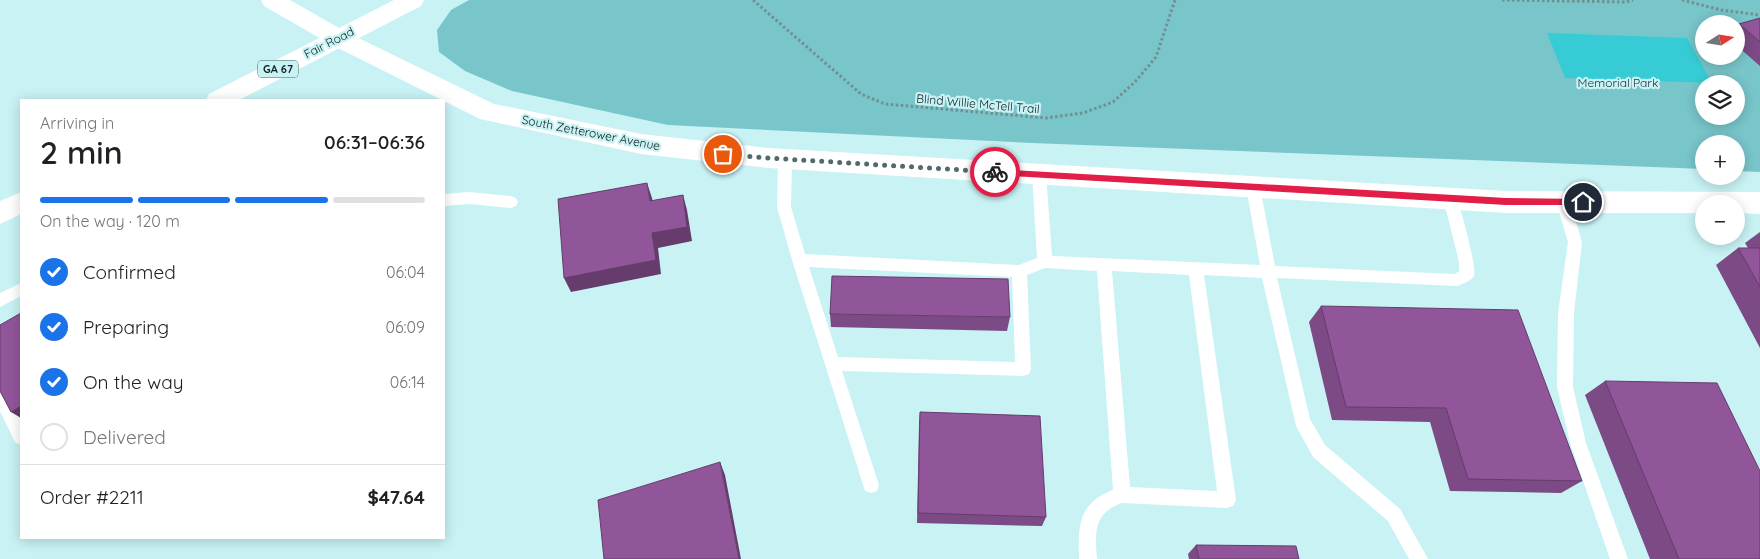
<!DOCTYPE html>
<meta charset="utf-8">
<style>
:root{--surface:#fff;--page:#f2f2f2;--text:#202124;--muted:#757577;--line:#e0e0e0;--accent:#1a73e8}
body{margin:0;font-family:Quicksand,sans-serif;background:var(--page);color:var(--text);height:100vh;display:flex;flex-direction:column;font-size:19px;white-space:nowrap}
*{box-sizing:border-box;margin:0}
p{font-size:16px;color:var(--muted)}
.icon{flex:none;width:28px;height:28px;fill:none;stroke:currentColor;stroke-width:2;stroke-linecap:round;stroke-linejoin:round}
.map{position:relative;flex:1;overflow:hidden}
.panel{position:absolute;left:20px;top:99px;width:425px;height:440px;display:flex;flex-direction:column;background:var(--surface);border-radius:0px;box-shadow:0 2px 12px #0003}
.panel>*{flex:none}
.needle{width:32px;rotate:78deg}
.tools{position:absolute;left:1695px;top:15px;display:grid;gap:10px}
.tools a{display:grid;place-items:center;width:50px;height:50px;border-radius:50%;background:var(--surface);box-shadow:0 2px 12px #0003;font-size:25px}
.pin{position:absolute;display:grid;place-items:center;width:42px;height:42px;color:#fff;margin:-21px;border:2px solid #fff;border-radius:50%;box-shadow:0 1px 5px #0007}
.courier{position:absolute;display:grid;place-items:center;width:50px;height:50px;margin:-25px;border:4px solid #e11d48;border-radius:50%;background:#fff;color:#222;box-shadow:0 1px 6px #0007}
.head em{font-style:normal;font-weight:600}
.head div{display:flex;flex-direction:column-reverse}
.head{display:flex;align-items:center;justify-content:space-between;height:85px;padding:0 20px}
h1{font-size:32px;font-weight:600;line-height:38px}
.bar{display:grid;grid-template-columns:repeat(4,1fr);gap:8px 5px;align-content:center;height:60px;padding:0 20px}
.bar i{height:6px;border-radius:4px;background:var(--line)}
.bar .selected{background:var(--accent)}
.bar p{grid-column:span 4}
.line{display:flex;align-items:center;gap:12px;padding:0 20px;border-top:1px solid var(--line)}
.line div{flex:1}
ol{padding:0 20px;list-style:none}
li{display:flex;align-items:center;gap:15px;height:55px}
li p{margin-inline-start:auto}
li .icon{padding:5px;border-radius:50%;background:var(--accent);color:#fff;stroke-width:4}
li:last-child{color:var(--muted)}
li i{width:28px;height:28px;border:2px solid var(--line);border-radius:50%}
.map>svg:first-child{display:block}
.green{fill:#78c5ca;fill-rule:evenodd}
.water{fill:#37ccd5}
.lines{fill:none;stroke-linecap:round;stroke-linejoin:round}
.path{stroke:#729091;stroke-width:3;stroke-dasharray:2.5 2.5;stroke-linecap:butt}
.lane{fill:#fff;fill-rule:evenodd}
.secondary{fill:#fff;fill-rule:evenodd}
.primary{fill:#fff;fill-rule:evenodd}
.wall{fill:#7c4a84}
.shaded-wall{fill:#653c6b}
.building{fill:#905699;stroke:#653c6b}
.route{fill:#e11d48}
.done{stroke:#516a6c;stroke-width:5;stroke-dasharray:0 9}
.labels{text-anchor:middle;stroke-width:4.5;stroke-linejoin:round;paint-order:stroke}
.shield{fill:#c8f2f4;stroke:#486061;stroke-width:1}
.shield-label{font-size:11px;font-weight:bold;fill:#112122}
.street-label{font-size:12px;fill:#112122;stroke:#c8f2f4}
.park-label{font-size:12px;fill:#182f31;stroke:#c8f2f4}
</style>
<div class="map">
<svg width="1760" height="559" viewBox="0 0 1760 559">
<rect width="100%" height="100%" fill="#c8f2f4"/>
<path class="green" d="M469,0H1760V172L1736,171V144H1704V169L1032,143L668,125L512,91L465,71L439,52L437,30L451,10ZM1704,24H1736V56H1704ZM1704,84H1736V116H1704Z"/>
<path class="water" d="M1547,33L1687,38L1712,83L1565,78Z"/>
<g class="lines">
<path class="path" d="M753,0L861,94L885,104L1046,118L1083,113L1113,102L1135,82L1156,57L1175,0
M1502,0L1626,2L1633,0
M1682,0L1721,10L1760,15"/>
<path class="lane" d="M785,154L790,155L792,159L791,207L805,254L1019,265L1037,258L1032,174L1034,170L1039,168L1044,170L1046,174L1052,256L1260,265L1246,187L1248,183L1253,181L1258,183L1260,187L1275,266L1455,274L1459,271V262L1443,198L1445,194L1450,192L1455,194C1460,203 1477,268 1474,276C1471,281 1462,284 1457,286L1277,278L1310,419L1325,445L1400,509L1428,559H1409L1388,521L1313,457L1296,426L1262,278L1204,275L1236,500L1233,506L1227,508L1122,503C1093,513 1095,533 1097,559H1079C1078,526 1078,503 1113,490L1097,271L1045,268L1027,275L1031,369L1029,374L1023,376L842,371L879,485L877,491L871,493L865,491L792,260L777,207L778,159L780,155ZM809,267L1012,277L1015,362L838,357ZM1112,271L1189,275L1217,491L1130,487Z
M469,192L511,196L516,198L518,202L516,206L511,208L469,204L444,206V194Z
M1563,196L1568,198L1570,202L1582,242L1574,313L1573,387L1586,443L1628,559H1610L1570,443L1557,387L1558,313L1568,242L1556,202L1558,198Z
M21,283V296L0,307V293Z
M0,387L6,389L21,420V445L15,442L0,411Z"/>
<path class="secondary" d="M261,0H290L346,32L494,104L641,134L768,148L1506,191L1760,192V214L1736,213V204H1704V213H1506L768,168L641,154L480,119L330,44L264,6Z"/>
<path class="primary" d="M394,0H424L421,6L239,100H206L209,94Z
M21,192V214L0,224V201Z"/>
</g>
<path class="wall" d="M1760,18V66L1736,45V27L1739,24Z
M1760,232V348L1716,265L1738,248H1748L1745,243Z
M1321,306L1582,481L1561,493L1450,491L1430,422L1332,420L1309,322Z
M830,314L1010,317L1007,331L831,327Z
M1605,381L1760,559H1650L1585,395Z
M920,412L1046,517L1042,526L917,523L919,424Z
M1196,545L1299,559H1189L1188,554Z"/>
<path class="shaded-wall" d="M647,183L652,198L655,216L650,201Z
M683,195L687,210L692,241L658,248L661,274L571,292L564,278L652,233Z
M21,406V418L11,412Z
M720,462L725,475L741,559H739Z"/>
<path class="building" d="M1760,18V42L1739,24Z
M647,183L650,201L683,195L687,227L652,233L656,260L564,278L558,199Z
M1738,248H1760V287Z
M832,276L1008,279L1010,317L830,314Z
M1321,306L1518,310L1582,481L1468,479L1446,408L1346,407Z
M21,313V406L11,412L0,391V325Z
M1605,381L1717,383L1760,471V559H1679Z
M920,412L1040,416L1046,517L918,513Z
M720,462L739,559H604L598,500Z
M1196,545L1296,546L1299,559H1199Z"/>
<path class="route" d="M995,169L1506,198L1583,199L1586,202L1583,205H1506L995,175L991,172Z"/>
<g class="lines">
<path class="done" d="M723,154L768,158L995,172"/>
</g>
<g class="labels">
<rect class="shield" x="258" y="60.5" width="40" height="17" rx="4"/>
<g class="shield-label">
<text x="278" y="73">GA 67</text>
</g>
<g class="street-label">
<text transform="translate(329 43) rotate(-27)" y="4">Fair Road</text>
<text transform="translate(978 104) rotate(5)" y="4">Blind Willie McTell Trail</text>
<text transform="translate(591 133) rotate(11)" y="4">South Zetterower Avenue</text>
</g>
<g class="park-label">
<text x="1618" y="87">Memorial Park</text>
</g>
</g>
</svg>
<div class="tools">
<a><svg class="needle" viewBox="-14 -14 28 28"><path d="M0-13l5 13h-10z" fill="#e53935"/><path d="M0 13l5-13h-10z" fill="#757577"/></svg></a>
<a><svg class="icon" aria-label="layers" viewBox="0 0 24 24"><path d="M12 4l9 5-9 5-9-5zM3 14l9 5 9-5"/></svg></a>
<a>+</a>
<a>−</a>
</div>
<div class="pin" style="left:723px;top:154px;background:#ea580c"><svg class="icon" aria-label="bag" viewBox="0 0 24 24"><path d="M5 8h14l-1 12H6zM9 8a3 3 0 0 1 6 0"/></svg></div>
<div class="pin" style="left:1583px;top:202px;background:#1f2937"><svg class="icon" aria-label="home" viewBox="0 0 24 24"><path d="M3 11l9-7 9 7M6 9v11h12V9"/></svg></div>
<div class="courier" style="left:995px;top:172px"><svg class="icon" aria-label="bike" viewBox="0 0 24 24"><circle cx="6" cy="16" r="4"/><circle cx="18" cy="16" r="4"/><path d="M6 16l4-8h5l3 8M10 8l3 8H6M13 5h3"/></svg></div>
<section class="panel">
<div class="head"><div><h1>2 min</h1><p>Arriving in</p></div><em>06:31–06:36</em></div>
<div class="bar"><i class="selected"></i><i class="selected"></i><i class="selected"></i><i></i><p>On the way · 120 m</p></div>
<ol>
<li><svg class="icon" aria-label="check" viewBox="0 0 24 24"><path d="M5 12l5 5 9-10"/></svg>Confirmed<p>06:04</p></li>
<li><svg class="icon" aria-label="check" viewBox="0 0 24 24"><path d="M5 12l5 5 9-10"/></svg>Preparing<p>06:09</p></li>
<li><svg class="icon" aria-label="check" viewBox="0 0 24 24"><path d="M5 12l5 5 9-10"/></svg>On the way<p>06:14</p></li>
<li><i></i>Delivered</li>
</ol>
<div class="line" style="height:65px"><div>Order #2211</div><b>$47.64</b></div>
</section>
</div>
